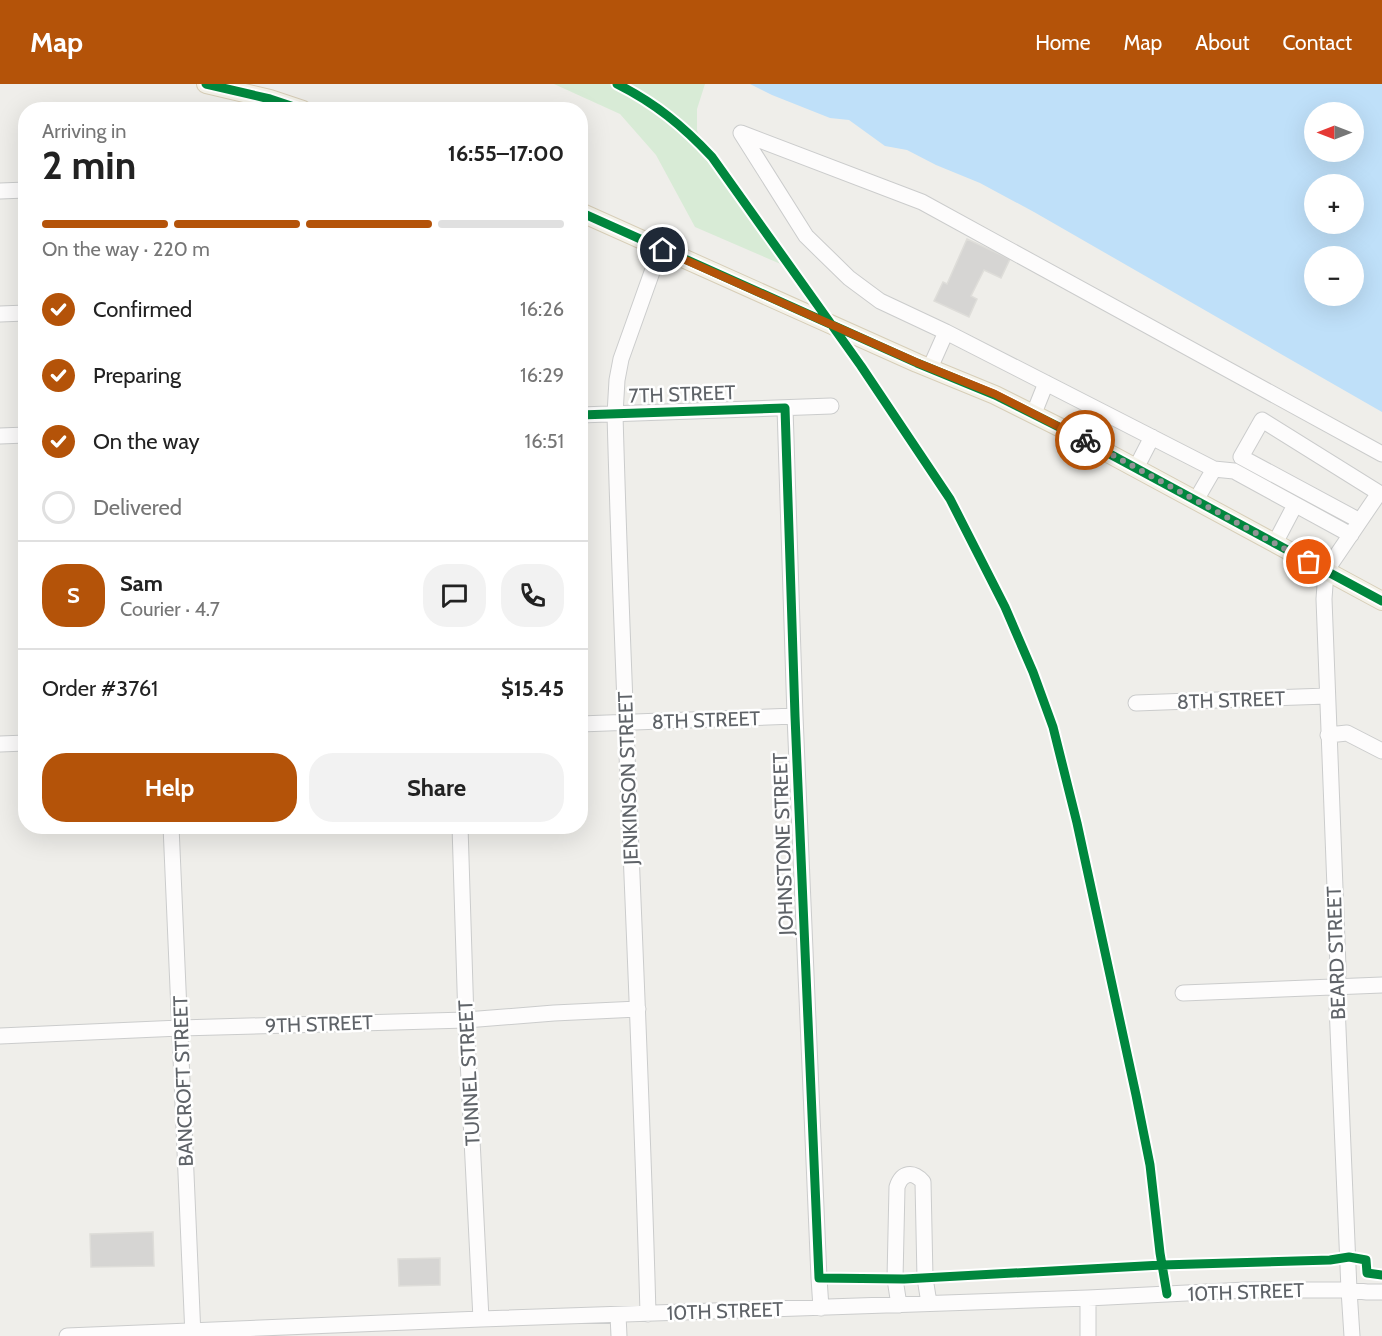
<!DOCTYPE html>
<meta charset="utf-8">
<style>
:root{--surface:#fff;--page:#f2f2f2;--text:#222;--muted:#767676;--line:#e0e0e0;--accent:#b45309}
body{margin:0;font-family:Cabin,sans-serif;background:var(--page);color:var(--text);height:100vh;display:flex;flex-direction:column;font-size:22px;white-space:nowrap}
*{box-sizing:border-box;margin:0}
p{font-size:20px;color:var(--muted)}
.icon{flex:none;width:33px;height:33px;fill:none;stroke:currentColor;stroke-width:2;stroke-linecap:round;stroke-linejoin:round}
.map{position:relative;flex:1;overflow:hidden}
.details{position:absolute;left:18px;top:18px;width:570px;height:732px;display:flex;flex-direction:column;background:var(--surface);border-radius:24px;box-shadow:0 6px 24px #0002}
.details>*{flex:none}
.needle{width:39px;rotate:270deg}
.fabs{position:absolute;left:1304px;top:18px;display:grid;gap:12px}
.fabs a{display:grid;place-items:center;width:60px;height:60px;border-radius:50%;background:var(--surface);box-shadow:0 6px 24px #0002;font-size:30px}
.pin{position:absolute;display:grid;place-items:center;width:51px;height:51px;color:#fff;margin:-26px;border:3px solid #fff;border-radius:50%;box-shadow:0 2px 6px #0007}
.courier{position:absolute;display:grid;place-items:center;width:60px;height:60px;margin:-30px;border:4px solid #b45309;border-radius:50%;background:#fff;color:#222;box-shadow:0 2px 8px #0007}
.overview em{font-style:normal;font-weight:700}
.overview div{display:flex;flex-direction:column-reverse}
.overview{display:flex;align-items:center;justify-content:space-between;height:102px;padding:0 24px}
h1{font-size:39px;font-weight:700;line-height:45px}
.bar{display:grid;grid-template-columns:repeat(4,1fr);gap:9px 6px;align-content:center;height:72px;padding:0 24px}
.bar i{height:8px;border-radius:4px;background:var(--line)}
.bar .active{background:var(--accent)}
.bar p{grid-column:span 4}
.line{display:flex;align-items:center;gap:15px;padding:0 24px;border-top:2px solid var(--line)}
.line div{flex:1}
.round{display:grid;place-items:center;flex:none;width:63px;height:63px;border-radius:24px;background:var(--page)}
ol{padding:0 24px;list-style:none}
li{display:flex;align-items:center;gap:18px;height:66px}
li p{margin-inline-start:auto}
li .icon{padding:6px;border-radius:50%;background:var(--accent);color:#fff;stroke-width:4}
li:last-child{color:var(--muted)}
li i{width:33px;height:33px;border:3px solid var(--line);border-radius:50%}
.primary-button{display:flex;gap:12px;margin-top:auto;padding:12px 24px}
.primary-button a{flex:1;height:69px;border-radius:24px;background:var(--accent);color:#fff;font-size:24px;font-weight:700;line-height:69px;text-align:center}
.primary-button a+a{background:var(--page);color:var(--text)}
header{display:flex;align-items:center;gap:36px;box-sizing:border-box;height:84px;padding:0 30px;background:var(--accent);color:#fff}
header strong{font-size:28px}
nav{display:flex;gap:33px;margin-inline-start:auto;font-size:21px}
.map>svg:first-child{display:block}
.green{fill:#d8ebd6}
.water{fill:#bfe0f9;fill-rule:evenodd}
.building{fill:#d6d5d3;stroke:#deddd9;stroke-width:1.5}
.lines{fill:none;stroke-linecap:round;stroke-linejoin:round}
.minor-casing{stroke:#cbcccc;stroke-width:17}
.major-casing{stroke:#d7ceb8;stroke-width:20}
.minor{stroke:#fdfcfc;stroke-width:15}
.major{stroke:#f4f2e9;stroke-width:18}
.cycleway-casing{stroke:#fff;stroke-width:13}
.cycleway{stroke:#00873e;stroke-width:9}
.done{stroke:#919496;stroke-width:6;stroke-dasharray:0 10.8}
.route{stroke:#b45309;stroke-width:8}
.labels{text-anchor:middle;stroke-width:5;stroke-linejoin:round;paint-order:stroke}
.street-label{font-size:20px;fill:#5f6368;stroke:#fff}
</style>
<header>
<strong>Map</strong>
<nav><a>Home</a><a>Map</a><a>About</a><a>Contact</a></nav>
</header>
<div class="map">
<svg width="1382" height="1252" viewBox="0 0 1382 1252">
<rect width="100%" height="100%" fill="#efeeea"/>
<path class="green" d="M554,0H705L697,25V46L700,55L712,78L783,181L695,143L656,71L620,30Z"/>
<path class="water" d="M750,0H1382V328L1034,128L980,99L936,81L907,66L885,62L849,36L830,34L772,11ZM1314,28H1353V68H1314ZM1314,100H1353V140H1314ZM1314,172H1353V212H1314Z"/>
<path class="building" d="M967,155L1010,175L1001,194L984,186L971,212L977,215L969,233L934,217L943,198L947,200Z
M153,1148L154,1182L91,1183L90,1150Z
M440,1174V1201L399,1202L398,1175Z"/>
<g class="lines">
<g class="minor-casing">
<path id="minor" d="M0,107L26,106
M0,230L26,229
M930,284L946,248
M785,324L795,632L819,1194L821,1224
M1034,329L1046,299
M580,331L831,322
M0,352L26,351
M1136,384L1152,353
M1214,385L1234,387L1351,451
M1196,416L1214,385L946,248L880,217L849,194L806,152L741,49L922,118L1382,370
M1275,459L1295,421
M1136,619L1327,612
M580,640L795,632
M1328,651L1347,649L1382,667
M0,660L26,659
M171,742L193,1252
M460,742L466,936L481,1235
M1183,909L1382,901
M0,952L180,944L466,936L554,929L638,925
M1088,1214V1252
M899,1221L895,1195L897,1103C902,1088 913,1087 923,1098L925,1194L929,1219
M648,1230C640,930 623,630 615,330L617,296L621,275L652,188L663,166
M618,1231L619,1252
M67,1252L481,1235L1088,1214L1246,1206H1349L1367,1208H1382
M1352,1252L1349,1206L1337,921L1338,883L1324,515L1326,487L1379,409L1262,336L1241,373L1360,437"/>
</g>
<g class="major-casing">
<path id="major" d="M206,0L270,15L303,26
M580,128L917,279L995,311L1069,348L1382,517"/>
</g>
<use href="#minor" class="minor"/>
<use href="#major" class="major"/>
<g class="cycleway-casing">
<path id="cycleway" d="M206,0L270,15L303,26
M617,0C655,19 683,42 712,73L861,282L950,415L1005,523L1033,588L1053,643L1077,739L1136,1011L1150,1081L1160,1169L1167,1210
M580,128L917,279L995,311L1069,348L1382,517
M580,331L785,324L795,632L819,1194L904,1195L1162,1181L1330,1176L1349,1173L1366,1176L1367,1189L1382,1191"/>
</g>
<use href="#cycleway" class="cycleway"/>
</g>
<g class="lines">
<path class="done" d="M1085,356L1309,478"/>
<path class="route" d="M663,166L918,279L995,310L1085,356"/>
</g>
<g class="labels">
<g class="street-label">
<text transform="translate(682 310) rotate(-2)" y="7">7TH STREET</text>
<text transform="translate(1231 616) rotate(-2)" y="7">8TH STREET</text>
<text transform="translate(706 636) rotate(-2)" y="7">8TH STREET</text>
<text transform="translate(628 694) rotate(-92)" y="7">JENKINSON STREET</text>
<text transform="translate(783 760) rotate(-92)" y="7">JOHNSTONE STREET</text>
<text transform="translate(1336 869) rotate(-92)" y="7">BEARD STREET</text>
<text transform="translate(319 940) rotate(-2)" y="7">9TH STREET</text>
<text transform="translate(469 989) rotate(-93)" y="7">TUNNEL STREET</text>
<text transform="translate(183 997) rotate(-92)" y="7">BANCROFT STREET</text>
<text transform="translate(1246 1208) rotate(-2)" y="7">10TH STREET</text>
<text transform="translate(725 1227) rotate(-2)" y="7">10TH STREET</text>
</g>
</g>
</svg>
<div class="fabs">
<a><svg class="needle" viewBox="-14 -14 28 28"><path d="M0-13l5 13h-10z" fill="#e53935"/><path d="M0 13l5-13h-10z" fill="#767676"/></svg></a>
<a>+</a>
<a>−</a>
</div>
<div class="pin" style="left:1309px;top:478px;background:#ea580c"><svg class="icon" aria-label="bag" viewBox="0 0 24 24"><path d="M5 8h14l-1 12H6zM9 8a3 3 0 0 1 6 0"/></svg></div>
<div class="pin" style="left:663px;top:166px;background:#1f2937"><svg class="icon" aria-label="home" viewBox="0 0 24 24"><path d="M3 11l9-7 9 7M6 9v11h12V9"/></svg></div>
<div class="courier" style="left:1085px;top:356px"><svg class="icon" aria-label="bike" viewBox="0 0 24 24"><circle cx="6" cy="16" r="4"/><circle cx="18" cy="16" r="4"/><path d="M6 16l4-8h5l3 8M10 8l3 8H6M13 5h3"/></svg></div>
<section class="details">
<div class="overview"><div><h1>2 min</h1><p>Arriving in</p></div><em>16:55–17:00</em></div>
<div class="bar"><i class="active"></i><i class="active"></i><i class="active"></i><i></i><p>On the way · 220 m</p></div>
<ol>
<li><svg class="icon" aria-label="check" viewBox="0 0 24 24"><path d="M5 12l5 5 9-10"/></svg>Confirmed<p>16:26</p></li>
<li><svg class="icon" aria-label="check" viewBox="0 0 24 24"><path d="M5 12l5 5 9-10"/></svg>Preparing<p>16:29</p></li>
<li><svg class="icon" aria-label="check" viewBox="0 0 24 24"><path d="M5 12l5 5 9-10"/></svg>On the way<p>16:51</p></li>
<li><i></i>Delivered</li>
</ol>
<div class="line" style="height:108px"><b class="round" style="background:var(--accent);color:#fff">S</b><div><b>Sam</b><p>Courier · 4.7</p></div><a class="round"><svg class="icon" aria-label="chat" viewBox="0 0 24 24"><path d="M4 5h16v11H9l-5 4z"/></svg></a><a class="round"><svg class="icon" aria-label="phone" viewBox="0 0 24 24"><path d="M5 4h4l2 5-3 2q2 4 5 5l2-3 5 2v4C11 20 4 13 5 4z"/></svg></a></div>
<div class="line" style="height:78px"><div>Order #3761</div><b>$15.45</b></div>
<div class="primary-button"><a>Help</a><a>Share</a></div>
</section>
</div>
